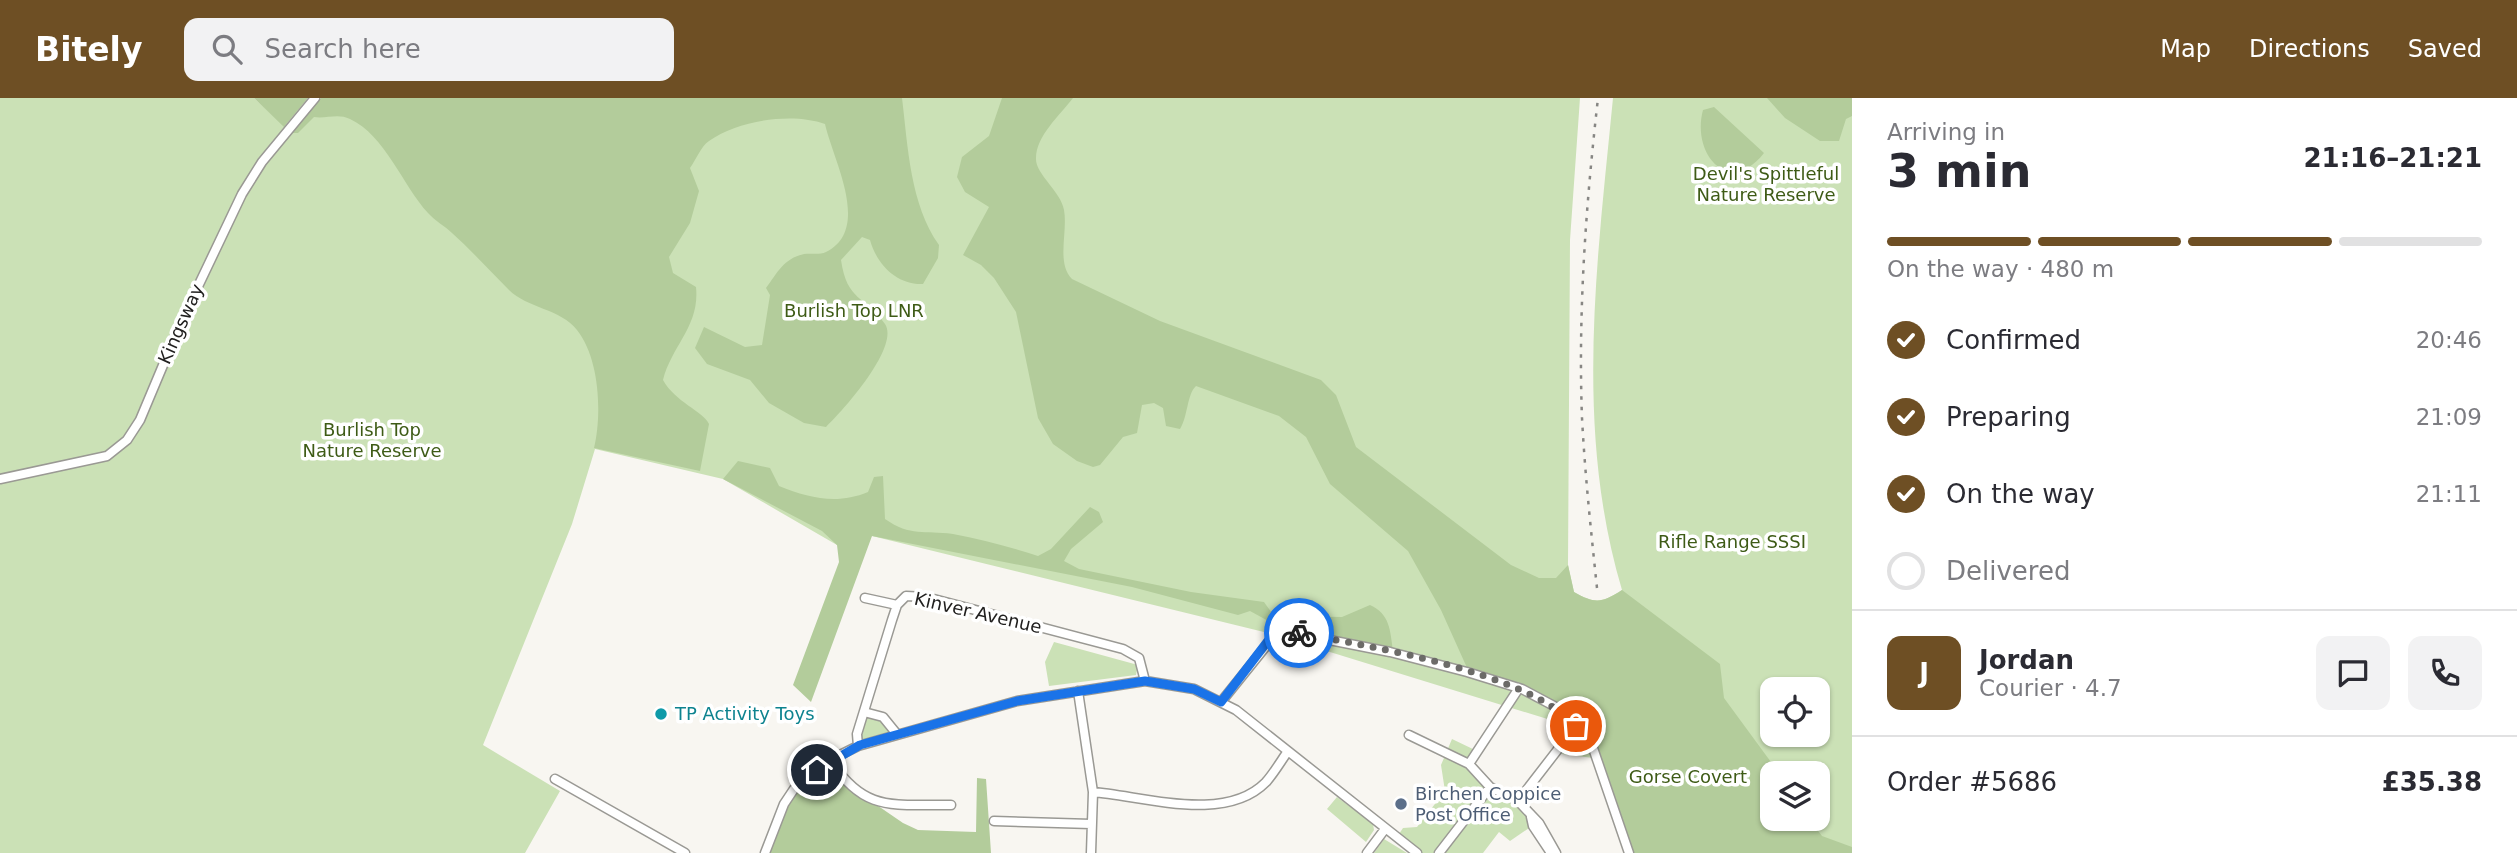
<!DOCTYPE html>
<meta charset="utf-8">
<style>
:root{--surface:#fff;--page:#f2f2f3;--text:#2b2b33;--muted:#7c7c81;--line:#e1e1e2;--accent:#6e4f24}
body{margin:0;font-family:"DejaVu Sans",sans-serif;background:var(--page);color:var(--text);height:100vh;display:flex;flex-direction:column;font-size:26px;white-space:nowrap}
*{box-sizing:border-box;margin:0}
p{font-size:23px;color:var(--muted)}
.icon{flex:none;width:38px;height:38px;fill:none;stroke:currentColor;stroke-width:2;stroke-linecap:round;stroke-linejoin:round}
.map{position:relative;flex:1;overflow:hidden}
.sheet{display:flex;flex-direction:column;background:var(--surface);width:665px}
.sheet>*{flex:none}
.buttons{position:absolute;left:1760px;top:579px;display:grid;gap:14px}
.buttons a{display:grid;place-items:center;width:70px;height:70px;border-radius:14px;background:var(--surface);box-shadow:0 2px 5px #0004;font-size:35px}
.pin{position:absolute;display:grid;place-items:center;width:60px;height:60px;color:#fff;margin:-30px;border:4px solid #fff;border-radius:50%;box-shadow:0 2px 7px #0007}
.courier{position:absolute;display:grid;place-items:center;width:70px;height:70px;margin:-35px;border:5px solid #1a73e8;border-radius:50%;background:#fff;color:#222;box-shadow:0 2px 9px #0007}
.summary em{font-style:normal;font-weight:600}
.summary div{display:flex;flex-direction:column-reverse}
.summary{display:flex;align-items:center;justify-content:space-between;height:119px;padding:0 35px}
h1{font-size:46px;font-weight:600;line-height:52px}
.bar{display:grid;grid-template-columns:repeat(4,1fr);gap:10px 7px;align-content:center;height:84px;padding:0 35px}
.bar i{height:9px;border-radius:5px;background:var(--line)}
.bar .current{background:var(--accent)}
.bar p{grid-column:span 4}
.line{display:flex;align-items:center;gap:18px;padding:0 35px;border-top:2px solid var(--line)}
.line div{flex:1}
.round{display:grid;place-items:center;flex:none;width:74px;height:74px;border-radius:14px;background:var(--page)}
ol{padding:0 35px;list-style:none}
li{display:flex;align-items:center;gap:21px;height:77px}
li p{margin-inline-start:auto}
li .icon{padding:7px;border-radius:50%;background:var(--accent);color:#fff;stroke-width:4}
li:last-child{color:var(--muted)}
li i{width:38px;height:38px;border:4px solid var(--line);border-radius:50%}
header{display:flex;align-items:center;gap:42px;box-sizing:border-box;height:98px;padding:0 35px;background:var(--accent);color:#fff}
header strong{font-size:33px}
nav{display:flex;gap:38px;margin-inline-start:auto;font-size:24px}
.search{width:490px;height:63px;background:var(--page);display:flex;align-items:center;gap:18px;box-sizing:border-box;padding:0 24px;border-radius:14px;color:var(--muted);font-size:26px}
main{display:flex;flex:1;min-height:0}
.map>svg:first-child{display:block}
.green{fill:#cbe1b6;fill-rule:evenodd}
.forest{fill:#b3cc9b}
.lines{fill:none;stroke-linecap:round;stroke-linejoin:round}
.street-casing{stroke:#9a9994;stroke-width:11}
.street{stroke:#fff;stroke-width:8}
.rail{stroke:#878683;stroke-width:2.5;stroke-dasharray:3.5 7;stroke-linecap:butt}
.done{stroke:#6c6b68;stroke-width:7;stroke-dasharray:0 12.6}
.route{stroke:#1a73e8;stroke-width:9}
.culture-dot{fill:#0f9aa8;stroke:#fff;stroke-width:2.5}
.service-dot{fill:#5c6f8a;stroke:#fff;stroke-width:2.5}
.labels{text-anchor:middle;stroke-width:7;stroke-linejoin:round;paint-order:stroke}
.park-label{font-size:18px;fill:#3e5b16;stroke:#fff}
.street-label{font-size:18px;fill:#21201f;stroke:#fff}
.culture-label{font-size:18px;fill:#0d838f;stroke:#fff;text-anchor:start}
.service-label{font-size:18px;fill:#4e5e75;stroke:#fff;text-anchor:start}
</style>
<header>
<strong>Bitely</strong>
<div class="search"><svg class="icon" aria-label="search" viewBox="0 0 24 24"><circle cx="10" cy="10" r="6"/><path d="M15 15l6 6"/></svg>Search here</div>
<nav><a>Map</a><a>Directions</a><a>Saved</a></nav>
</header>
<main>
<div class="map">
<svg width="1852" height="755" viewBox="0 0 1852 755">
<rect width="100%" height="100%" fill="#f8f6f1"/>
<path class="green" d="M0,0H254L292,35L321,0H1580L1570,142L1568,467L1574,494C1595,506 1602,505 1622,492C1574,331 1597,164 1613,0H1852V755H1632L1604,666L1583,632L1268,535L872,438L837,447L723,381L595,351L572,426L483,647L560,693L525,755H0ZM1773,592H1818V637H1773ZM1773,676H1818V721H1773Z
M1054,544L1138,567L1136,577L1049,588L1045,564Z
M864,614L872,615L896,635L860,647L857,636Z
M1452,641L1477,653L1472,672L1531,719L1532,728L1510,743L1499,734L1483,755H1417L1397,739L1403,730L1417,729L1445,693L1441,667Z
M1583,643L1593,660L1562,656L1570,644Z
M1337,699L1373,726L1374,732L1366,744L1327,711Z
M1384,741L1407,755H1374Z"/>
<path class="forest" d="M254,0H308L284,29Z
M321,0H902C908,49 910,106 939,147L938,160L923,186C897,187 877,167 870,142L862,139L841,162C847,204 865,197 885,226C900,249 843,313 826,329L804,325L769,305L750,282L707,266L695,250L704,229L745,249L762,247L770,197L766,190C778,174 783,161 804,156C811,155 820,157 826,154C872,131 833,62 825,26C793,14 738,22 709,43C701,48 696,62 690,70L699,93L690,125L669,159L673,175L696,189C700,228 672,247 663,282C675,304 703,313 709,326L700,373L594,350C602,317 600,261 577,232C561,211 527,210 509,192C490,173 472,153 452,135C445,128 435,123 428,115C403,88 385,37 350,21C338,15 326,21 314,19L298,35H292Z
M1002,0H1073C1060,17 1036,38 1036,60C1035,76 1061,93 1064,112C1068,134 1056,165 1072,181L1160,223L1321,282L1336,297L1356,349L1511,467L1539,480H1556L1568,467L1574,494C1595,506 1602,505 1622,492L1720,566L1724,600L1779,675L1773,676V721H1809L1822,738L1852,749V755H1632C1614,699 1602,628 1545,598C1522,586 1494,580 1468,572L1441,512L1408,453L1330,386L1306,339L1279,318L1196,288C1187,296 1188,318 1180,331L1166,328L1163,310L1154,305L1142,307L1137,335L1123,339L1100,367L1093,369L1077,363L1053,346L1038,320L1016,214L994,180L981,167L963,157L989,109L965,94L957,79L962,59L989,38Z
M1767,0H1852V18L1846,21L1839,43H1820L1785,20Z
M1714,9L1764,55C1729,100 1691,56 1703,12Z
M738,363L770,370L779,388C809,400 837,407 868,394L874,379L883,378L885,421C911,439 924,432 953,436C981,441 1010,449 1038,458L1051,451L1090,409L1099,414L1103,424L1071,451L1064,463L1079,471L1191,494L1264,504L1274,518L1342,519L1370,507C1390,516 1390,532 1393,552L1272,525L1250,513L1238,517L1132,489L872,438L811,604L793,587L839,464L837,447L822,433L723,381Z
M830,662L868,701L903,725L918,732L976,734L977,680L986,681L991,755H765L784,706Z"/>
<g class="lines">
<g class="street-casing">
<path id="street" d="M0,381L107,358L127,342L140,322L182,222L242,96L262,64L315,0
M865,500L897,507
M1078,593L1093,694L1091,755
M1221,604L1279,532L1390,554L1467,574L1522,591L1554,608L1581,632L1593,650L1629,755
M864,614L883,619L896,635
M1409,637L1469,666L1490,689L1518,703L1539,725L1556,755
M858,648L857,636L892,522L897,507L906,498L926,499L1123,551L1139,560L1145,583
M830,662C865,715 892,706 951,707
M1469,666L1519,590
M555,681L685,755
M1093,694C1143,698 1225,726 1266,684C1274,675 1281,663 1288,653
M1518,703L1576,628
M1531,719L1533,728L1551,755
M994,723L1091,726
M765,755L784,706L794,691L830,662L858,648L1017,603L1145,583L1194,591L1236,612L1417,755
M1367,755L1385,731
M1439,755L1490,689"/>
</g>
<use href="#street" class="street"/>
<path class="rail" d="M1597,490C1591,433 1585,377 1582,320C1578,213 1586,106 1598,0"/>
</g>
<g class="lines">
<path class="done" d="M1299,535C1373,549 1526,574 1576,628"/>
<path class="route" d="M817,672L860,647L1017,603L1145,583L1194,591L1221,604L1274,535L1279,532L1299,535"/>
</g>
<circle class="culture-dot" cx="661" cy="616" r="7"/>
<circle class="service-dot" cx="1401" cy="706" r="7"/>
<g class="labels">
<g class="park-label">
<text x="1766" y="82">Devil's Spittleful<tspan x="1766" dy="21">Nature Reserve</tspan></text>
<text x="854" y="219">Burlish Top LNR</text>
<text x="372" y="338">Burlish Top<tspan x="372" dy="21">Nature Reserve</tspan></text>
<text x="1732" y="450">Rifle Range SSSI</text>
<text x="1688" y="685">Gorse Covert</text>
</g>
<g class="street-label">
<text transform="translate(181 226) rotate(-66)" y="6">Kingsway</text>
<text transform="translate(978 515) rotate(13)" y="6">Kinver Avenue</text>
</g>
<g class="culture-label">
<text x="675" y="622">TP Activity Toys</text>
</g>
<g class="service-label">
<text x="1415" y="702">Birchen Coppice<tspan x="1415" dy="21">Post Office</tspan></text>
</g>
</g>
</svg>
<div class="buttons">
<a><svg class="icon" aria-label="locate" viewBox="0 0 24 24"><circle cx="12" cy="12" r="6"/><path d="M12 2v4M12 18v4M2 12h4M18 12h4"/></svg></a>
<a><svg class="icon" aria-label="layers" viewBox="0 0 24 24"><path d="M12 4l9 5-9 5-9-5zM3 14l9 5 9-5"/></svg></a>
</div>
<div class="pin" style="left:1576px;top:628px;background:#ea580c"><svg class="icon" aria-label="bag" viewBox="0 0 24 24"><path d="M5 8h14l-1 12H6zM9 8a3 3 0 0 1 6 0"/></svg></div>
<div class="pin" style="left:817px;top:672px;background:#1f2937"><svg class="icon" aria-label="home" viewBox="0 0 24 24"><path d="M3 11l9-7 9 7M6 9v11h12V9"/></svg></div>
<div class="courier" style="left:1299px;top:535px"><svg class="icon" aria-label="bike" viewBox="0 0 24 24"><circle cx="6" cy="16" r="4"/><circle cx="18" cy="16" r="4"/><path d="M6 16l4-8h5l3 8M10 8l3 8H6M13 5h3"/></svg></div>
</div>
<section class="sheet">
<div class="summary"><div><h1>3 min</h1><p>Arriving in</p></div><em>21:16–21:21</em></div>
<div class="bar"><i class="current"></i><i class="current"></i><i class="current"></i><i></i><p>On the way · 480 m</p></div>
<ol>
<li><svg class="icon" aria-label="check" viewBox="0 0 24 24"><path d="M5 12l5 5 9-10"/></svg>Confirmed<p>20:46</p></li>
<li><svg class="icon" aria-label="check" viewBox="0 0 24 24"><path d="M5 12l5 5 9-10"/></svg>Preparing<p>21:09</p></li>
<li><svg class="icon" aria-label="check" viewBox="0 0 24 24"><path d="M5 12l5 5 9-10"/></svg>On the way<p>21:11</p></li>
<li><i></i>Delivered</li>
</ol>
<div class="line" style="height:126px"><b class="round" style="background:var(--accent);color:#fff">J</b><div><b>Jordan</b><p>Courier · 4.7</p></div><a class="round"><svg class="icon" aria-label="chat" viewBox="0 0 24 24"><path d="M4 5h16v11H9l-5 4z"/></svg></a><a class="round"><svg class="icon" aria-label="phone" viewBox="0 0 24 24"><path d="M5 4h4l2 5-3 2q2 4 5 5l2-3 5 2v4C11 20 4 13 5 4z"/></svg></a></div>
<div class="line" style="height:91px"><div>Order #5686</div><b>£35.38</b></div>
</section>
</main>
